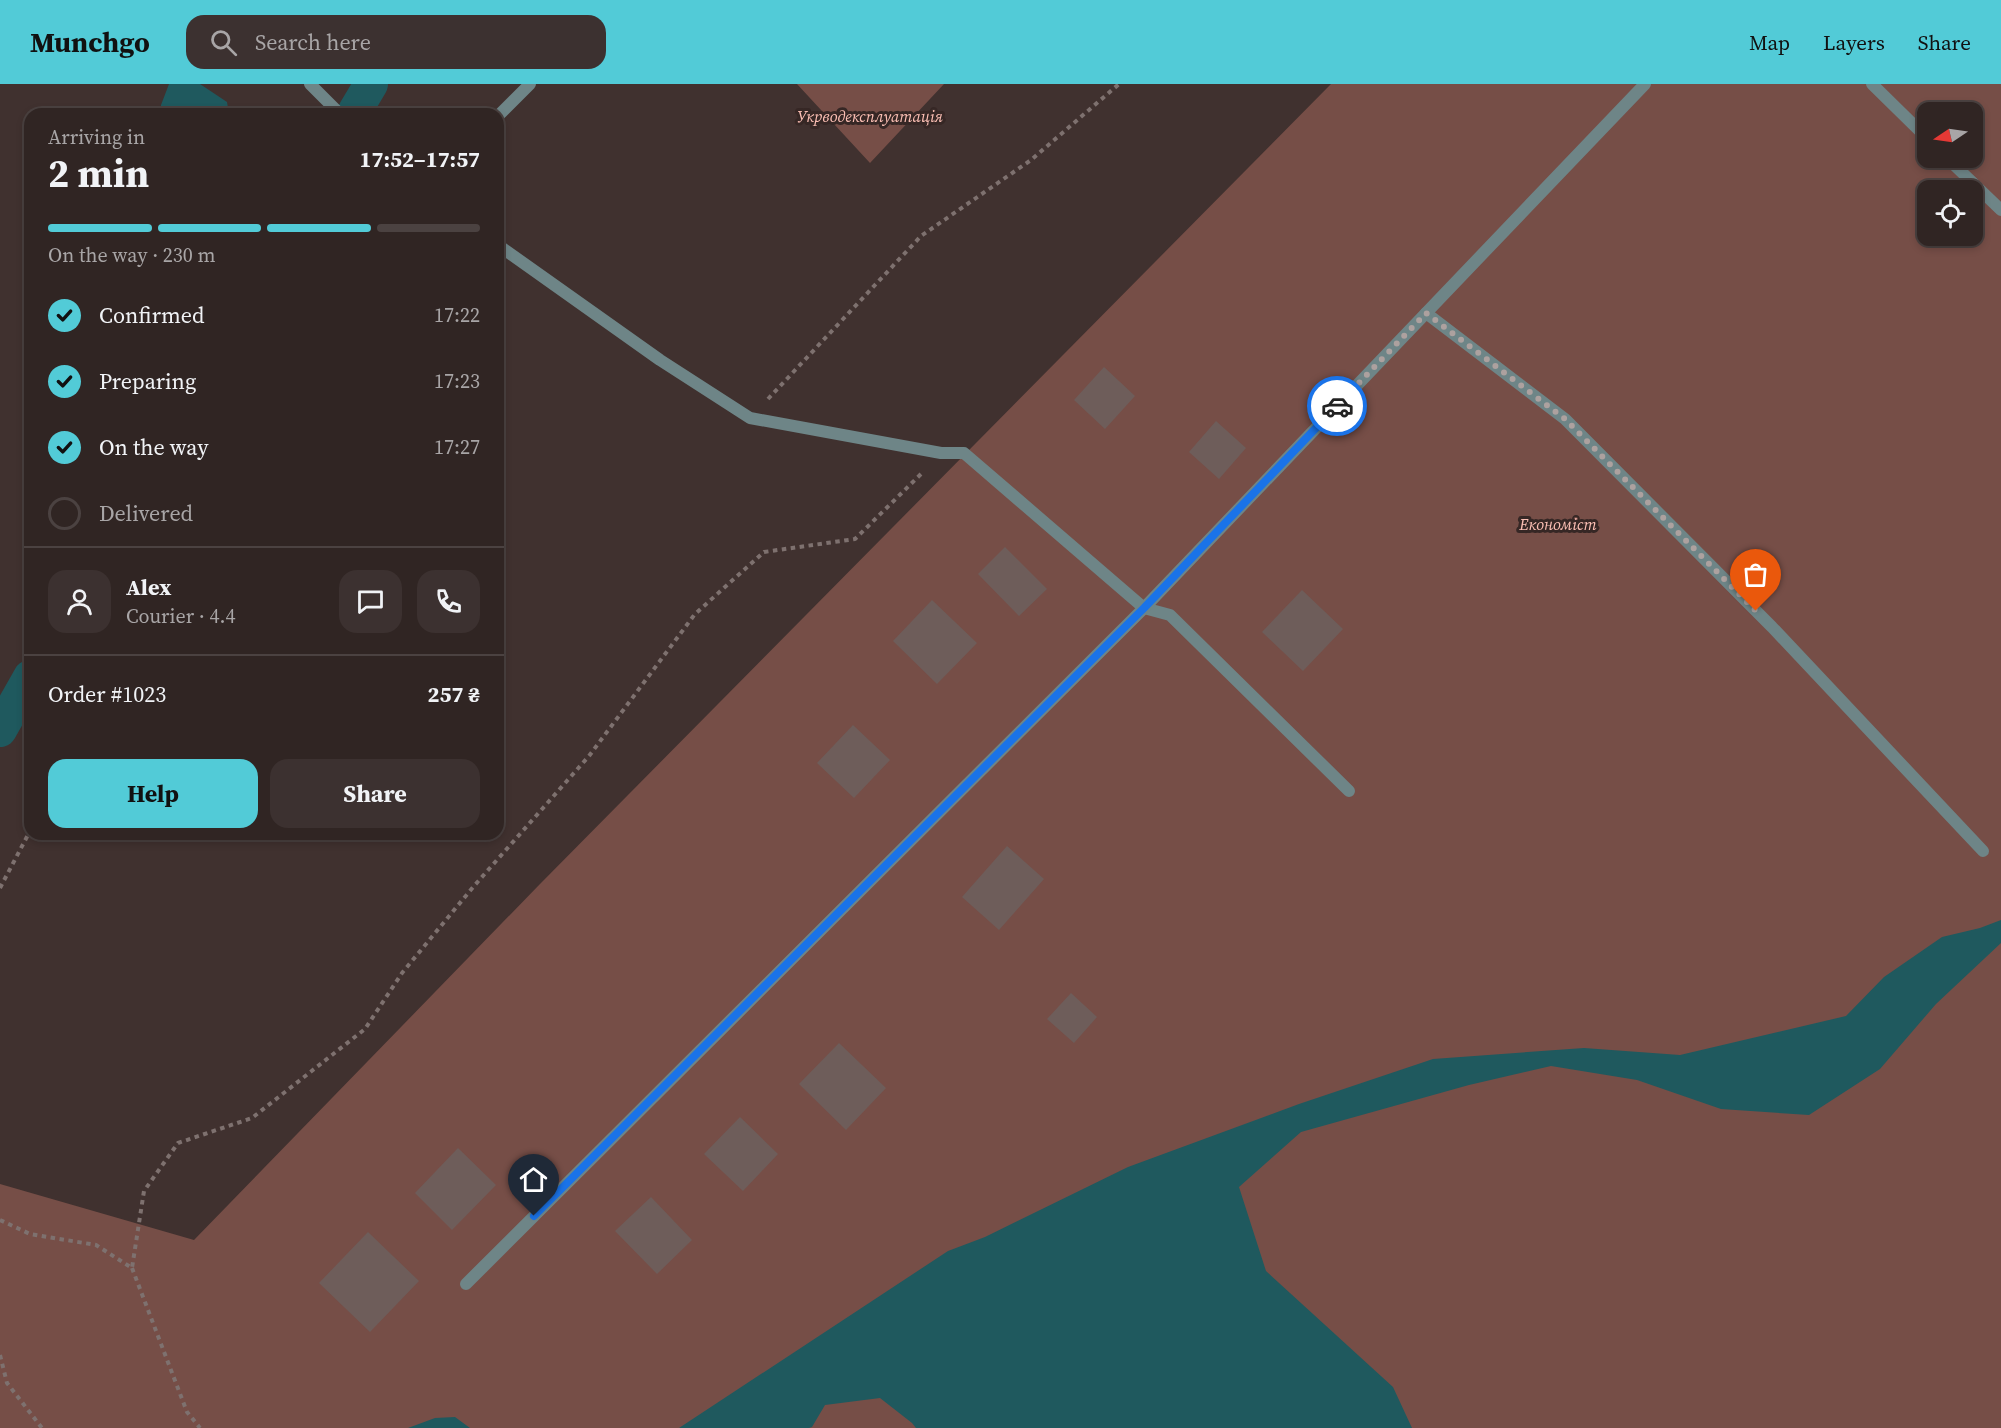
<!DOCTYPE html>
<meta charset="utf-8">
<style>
:root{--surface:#302523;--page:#3c3130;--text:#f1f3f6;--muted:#a8a5a6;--line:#4b4241;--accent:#52cbd7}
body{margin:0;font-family:"Source Serif 4",serif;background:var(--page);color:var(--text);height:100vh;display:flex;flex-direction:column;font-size:22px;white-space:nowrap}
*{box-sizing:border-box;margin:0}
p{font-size:20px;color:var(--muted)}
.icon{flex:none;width:33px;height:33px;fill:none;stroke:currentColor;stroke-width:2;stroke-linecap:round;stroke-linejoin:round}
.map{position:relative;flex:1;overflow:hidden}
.sheet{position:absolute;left:24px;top:24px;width:480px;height:732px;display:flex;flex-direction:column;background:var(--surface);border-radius:18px;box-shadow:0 3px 9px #0003,0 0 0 2px var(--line)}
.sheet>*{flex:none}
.needle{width:39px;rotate:257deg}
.buttons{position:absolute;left:1917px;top:18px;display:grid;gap:12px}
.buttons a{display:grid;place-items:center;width:66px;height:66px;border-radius:12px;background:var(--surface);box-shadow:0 3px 9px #0003,0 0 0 2px var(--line);font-size:30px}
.pin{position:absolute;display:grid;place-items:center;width:51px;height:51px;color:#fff;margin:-62px -26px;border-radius:50% 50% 50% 0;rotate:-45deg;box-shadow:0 0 6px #0007}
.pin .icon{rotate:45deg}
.courier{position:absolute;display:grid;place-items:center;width:60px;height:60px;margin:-30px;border:4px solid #1a73e8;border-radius:50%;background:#fff;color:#222;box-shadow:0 2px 8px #0007}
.summary em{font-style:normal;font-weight:700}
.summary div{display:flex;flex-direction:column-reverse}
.summary{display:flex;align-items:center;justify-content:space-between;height:102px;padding:0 24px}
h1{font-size:39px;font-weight:700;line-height:45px}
.bar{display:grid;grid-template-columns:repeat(4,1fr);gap:9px 6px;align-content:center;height:72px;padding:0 24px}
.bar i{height:8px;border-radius:4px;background:var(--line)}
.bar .selected{background:var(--accent)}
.bar p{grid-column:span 4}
.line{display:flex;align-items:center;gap:15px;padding:0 24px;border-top:2px solid var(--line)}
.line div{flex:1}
.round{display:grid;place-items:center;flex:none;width:63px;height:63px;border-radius:18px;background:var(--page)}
ol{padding:0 24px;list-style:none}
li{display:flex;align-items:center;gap:18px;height:66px}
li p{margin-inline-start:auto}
li .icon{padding:6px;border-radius:50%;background:var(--accent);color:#111;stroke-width:4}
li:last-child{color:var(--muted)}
li i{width:33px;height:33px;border:3px solid var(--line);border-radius:50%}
.cta{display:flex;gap:12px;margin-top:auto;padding:12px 24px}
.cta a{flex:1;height:69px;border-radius:18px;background:var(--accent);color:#111;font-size:24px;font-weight:700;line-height:69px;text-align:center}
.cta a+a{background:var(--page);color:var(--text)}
header{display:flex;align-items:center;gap:36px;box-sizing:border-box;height:84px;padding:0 30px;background:var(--accent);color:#111}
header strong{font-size:28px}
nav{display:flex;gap:33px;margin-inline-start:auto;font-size:21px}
.search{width:420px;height:54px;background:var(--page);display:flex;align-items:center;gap:15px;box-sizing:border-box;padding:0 21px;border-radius:18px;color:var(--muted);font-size:22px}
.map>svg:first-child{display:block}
.green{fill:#764e47;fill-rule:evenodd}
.water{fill:#1f595e}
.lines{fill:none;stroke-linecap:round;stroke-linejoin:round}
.canal{stroke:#1f595e;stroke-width:34}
.building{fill:#6e5d5a}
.path{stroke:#7e716f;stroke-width:4;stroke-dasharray:4.5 4.5;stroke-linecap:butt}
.lane{stroke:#6e8587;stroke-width:12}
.street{stroke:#6e8587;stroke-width:12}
.done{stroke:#ada19f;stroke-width:6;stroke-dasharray:0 10.8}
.route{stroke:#1a73e8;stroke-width:8}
.labels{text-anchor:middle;stroke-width:6;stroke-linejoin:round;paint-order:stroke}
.park-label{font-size:16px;font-style:italic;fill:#fdc0b5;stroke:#362725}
</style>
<header>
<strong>Munchgo</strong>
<div class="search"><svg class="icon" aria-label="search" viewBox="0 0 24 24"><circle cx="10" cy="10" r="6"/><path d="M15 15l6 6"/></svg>Search here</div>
<nav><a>Map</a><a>Layers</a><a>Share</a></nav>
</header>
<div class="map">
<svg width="2001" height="1344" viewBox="0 0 2001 1344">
<rect width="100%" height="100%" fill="#40312f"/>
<path class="green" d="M797,0H944L870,79Z
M1331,0H2001V1344H0V1100L194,1156L540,800ZM1928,28H1972V74H1928ZM1928,106H1972V152H1928Z"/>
<path class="water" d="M169,0H200L227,18L229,30H161V21Z
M2001,836V859L1936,920L1880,985L1809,1031L1721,1025L1637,996L1551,982L1469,1001L1301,1048L1239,1103L1266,1187L1393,1303L1412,1344H916L912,1339L880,1314L825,1321L812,1343L809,1344H679L948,1167L985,1153L1128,1083L1299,1020L1433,975L1584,964L1680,971L1846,932L1884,893L1942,853L1980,844Z
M455,1333L470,1344H408L435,1334Z"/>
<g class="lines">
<path class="canal" d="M355,27L371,0
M0,646L30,593"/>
</g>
<path class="building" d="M1104,283L1135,312L1105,345L1074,316Z
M1216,337L1246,364L1219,395L1189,368Z
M1005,463L1047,505L1019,532L978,490Z
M1302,506L1343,545L1303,587L1262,548Z
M932,516L977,559L937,600L893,557Z
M853,641L890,676L854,714L817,679Z
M1007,762L1044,795L999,846L962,813Z
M1071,909L1097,933L1074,959L1047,935Z
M839,959L886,1004L846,1046L799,1000Z
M740,1033L778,1070L743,1107L704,1070Z
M458,1064L496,1101L452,1146L415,1109Z
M651,1113L692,1156L657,1190L615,1147Z
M368,1148L419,1197L370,1248L319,1199Z"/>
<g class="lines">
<path class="path" d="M768,315L921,152L1031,76L1119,0
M0,804L30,747
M0,1136L30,1150L96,1161L132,1184L144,1107L178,1059L252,1034L365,945L402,889L474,802L589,672L695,530L764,468L855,455L922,389
M132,1184L187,1328L200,1344
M0,1271L7,1299L42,1344"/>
<path class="lane" d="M1872,0L1928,55
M498,32L530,0
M1947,74L2001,126
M1426,229L1565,335L1772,543L1983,767
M1144,524L1170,531L1349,707"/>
<path class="street" d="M310,0L340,30
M498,161L660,276L750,334L941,369H964L1144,524
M466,1200L1144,524L1645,0"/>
</g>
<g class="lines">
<path class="done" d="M1337,322L1426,229L1565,335L1756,527"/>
<path class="route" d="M534,1132L1144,524L1337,322"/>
</g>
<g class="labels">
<g class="park-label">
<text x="870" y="38">Укрводексплуатація</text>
<text x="1558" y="446">Економіст</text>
</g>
</g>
</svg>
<div class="buttons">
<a><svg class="needle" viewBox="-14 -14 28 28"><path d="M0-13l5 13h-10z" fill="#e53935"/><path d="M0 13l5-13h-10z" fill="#a8a5a6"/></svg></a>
<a><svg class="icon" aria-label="locate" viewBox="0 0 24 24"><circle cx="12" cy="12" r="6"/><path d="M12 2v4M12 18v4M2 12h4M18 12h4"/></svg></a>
</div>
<div class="pin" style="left:1756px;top:527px;background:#ea580c"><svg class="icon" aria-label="bag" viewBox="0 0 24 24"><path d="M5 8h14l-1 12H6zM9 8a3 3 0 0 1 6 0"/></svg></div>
<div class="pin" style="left:534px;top:1132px;background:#1f2937"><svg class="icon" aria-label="home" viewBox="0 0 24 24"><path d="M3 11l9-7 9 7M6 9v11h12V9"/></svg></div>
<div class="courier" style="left:1337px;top:322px"><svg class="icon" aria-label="car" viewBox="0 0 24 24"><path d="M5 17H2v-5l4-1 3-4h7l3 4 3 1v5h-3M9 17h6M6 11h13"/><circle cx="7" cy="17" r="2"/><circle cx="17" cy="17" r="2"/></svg></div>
<section class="sheet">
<div class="summary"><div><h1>2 min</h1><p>Arriving in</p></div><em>17:52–17:57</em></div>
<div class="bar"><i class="selected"></i><i class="selected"></i><i class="selected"></i><i></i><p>On the way · 230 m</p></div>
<ol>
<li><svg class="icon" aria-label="check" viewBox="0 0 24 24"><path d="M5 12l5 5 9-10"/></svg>Confirmed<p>17:22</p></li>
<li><svg class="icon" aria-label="check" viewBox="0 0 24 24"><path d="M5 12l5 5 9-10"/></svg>Preparing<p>17:23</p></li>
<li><svg class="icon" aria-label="check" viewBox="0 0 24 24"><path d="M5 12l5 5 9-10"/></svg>On the way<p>17:27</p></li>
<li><i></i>Delivered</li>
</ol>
<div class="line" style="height:108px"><a class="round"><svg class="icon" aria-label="person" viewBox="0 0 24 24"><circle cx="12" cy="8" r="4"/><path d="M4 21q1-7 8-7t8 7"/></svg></a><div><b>Alex</b><p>Courier · 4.4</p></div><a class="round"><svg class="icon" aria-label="chat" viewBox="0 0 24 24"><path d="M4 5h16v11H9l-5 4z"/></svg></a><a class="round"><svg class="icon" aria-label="phone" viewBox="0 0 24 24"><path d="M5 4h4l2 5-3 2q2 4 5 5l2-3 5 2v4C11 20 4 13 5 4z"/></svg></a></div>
<div class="line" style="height:78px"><div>Order #1023</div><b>257 ₴</b></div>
<div class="cta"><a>Help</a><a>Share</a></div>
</section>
</div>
